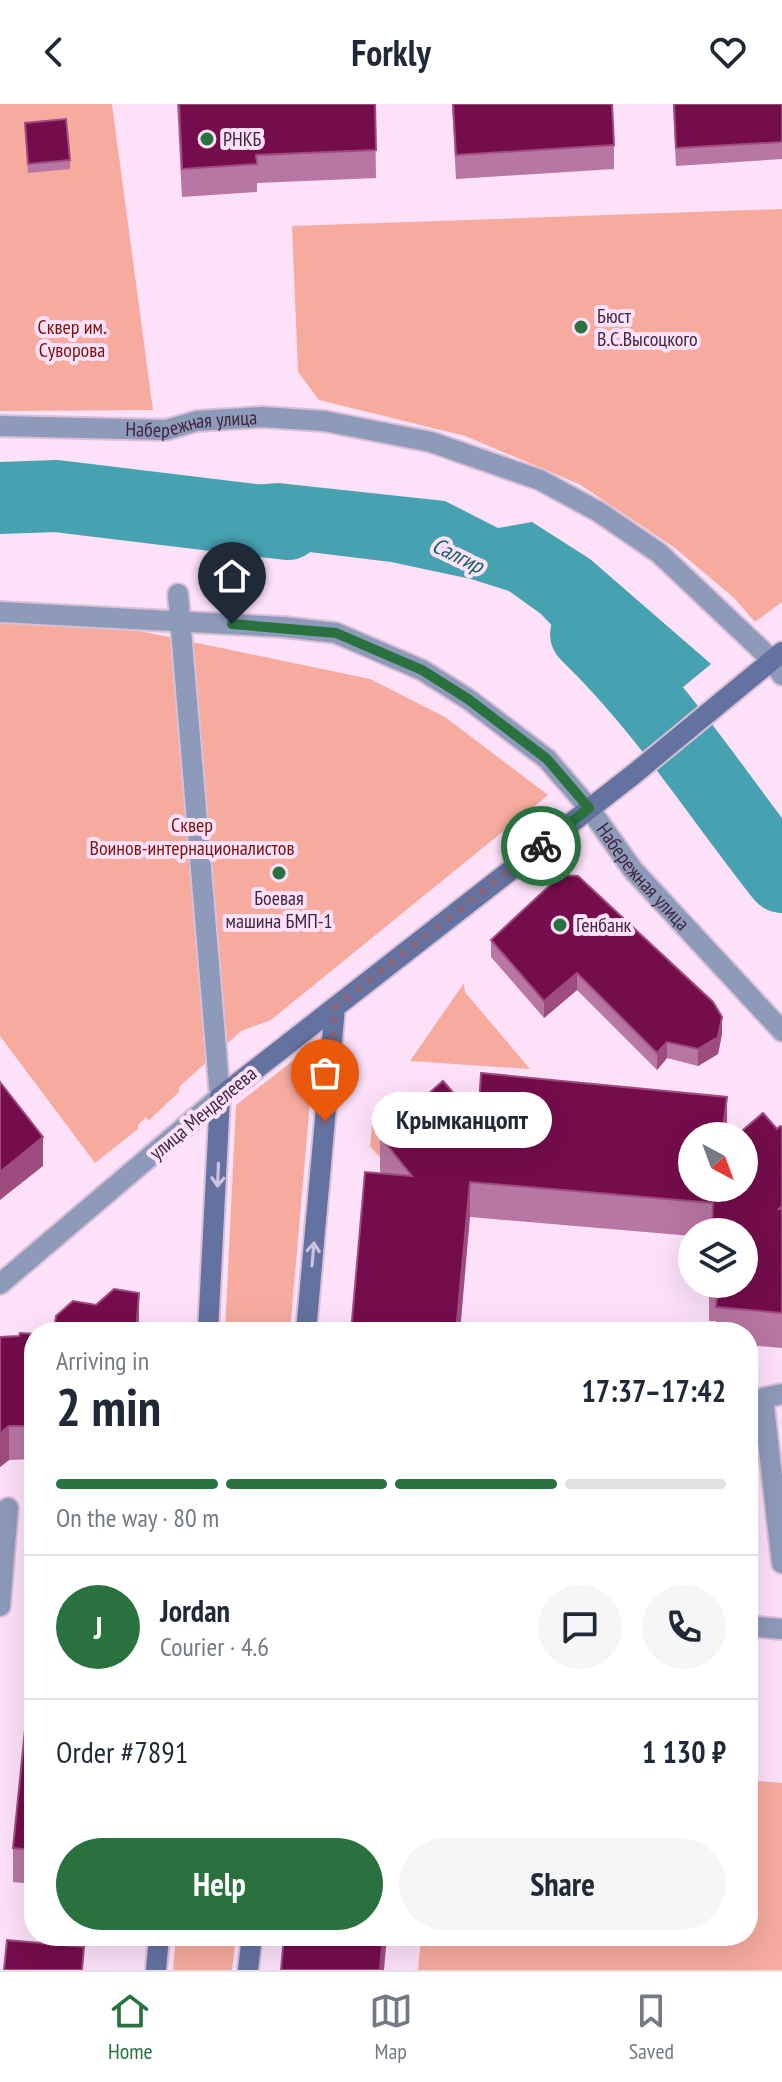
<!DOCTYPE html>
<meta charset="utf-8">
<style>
:root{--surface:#fff;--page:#f6f6f7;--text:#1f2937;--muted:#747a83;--line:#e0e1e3;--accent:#29713e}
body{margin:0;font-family:"PT Sans Narrow",sans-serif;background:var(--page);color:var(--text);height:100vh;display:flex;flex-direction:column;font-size:30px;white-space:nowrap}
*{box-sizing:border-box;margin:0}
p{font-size:26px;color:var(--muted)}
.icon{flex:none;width:44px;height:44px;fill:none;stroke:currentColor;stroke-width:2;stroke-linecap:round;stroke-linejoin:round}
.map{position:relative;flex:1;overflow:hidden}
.drawer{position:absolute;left:24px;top:1218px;width:734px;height:624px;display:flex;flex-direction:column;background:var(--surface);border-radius:32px;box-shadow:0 8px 32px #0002}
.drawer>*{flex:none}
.needle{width:52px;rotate:139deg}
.buttons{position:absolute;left:678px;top:1018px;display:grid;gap:16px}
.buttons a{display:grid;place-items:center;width:80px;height:80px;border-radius:50%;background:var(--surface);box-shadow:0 8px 32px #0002;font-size:40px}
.pin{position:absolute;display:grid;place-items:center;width:68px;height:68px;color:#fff;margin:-82px -34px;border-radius:50% 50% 50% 0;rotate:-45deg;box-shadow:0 0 8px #0007}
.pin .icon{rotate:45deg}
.courier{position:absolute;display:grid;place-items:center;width:80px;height:80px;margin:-40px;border:6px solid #29713e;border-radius:50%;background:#fff;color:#222;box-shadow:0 2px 10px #0007}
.bubble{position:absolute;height:56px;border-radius:28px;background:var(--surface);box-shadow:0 8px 32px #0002;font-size:26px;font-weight:800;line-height:56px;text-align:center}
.headline em{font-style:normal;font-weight:800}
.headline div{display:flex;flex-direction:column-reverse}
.headline{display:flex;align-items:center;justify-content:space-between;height:136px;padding:0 32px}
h1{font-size:52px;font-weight:800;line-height:60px}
.bar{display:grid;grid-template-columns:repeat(4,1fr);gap:12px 8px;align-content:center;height:96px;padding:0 32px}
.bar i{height:10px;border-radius:6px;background:var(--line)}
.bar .active{background:var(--accent)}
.bar p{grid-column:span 4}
.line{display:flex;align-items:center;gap:20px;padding:0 32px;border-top:2px solid var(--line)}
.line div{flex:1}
.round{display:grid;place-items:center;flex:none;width:84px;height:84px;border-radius:42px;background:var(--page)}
.action{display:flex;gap:16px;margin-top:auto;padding:16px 32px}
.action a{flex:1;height:92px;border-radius:48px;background:var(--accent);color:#fff;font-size:32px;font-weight:800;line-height:92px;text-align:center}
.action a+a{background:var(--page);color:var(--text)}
header{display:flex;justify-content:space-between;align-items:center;height:104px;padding:0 32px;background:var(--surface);font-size:36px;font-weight:800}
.dock{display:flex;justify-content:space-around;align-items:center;height:112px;border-top:2px solid var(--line);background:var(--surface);font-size:22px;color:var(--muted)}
.dock a{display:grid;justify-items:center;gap:4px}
.dock .active{color:var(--accent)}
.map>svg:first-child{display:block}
.green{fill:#f6ab9e}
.water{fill:#46a1b0}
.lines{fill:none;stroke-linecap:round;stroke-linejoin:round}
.river{stroke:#46a1b0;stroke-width:72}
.lane-casing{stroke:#dabfd7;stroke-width:24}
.street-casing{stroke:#dabfd7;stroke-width:24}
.secondary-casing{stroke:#dabfd7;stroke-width:24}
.lane{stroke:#8e9aba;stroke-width:20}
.street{stroke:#8e9aba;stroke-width:20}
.secondary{stroke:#6372a0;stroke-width:20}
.wall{fill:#b876a2}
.shaded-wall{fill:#9e4c80}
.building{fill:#750c4c;stroke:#9e4c80;stroke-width:2}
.oneway{stroke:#cec0de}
.done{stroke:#82677f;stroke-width:8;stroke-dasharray:0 14.4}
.route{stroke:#29713e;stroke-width:10}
.poi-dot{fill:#29713e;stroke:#fce1f9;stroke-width:3}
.labels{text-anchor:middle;stroke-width:8;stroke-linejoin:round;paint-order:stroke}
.poi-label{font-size:20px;fill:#40263e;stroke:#fce1f9;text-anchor:start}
.park-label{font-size:20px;fill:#7c1208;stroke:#fce1f9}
.street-label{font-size:20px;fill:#40263e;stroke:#fce1f9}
.water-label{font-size:22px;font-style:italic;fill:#125e69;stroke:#fce1f9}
</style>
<header><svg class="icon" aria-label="back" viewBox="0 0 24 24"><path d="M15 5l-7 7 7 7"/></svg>Forkly<svg class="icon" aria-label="heart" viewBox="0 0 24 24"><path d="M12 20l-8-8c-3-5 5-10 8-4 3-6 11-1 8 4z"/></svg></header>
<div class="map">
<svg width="782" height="1866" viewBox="0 0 782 1866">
<rect width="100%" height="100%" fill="#fce1f9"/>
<path class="green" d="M0,0H112L153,306L0,307Z
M782,105V498L755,518L734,494L675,444L579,380L465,332L319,296L298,268L292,122Z
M0,519L135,526L370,575L445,613L548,691L271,916L241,927L179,983V988L148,1017L146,1013L138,1021V1025L95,1059L0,932Z
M464,879L465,888L530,965L410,957Z
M315,940L290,1228H225L236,1001Z
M408,992L432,996L383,1057L370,1042L372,1022Z
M748,1676L782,1679V1866H418L421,1832H748Z
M176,1832H236L232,1866H173Z"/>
<path class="water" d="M0,377L79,378L150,385L152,429L33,422L0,424Z
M278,379L445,397L498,424L532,418L590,455L711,560L659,603L628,601L541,510L509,487L471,475L391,458L188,433L190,386Z
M736,659L744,692L782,746V802L693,694Z"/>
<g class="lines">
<path class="river" d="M0,394L56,392L288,420
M586,530C662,603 717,691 782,773"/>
<g class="lane-casing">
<path id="lane" d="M782,1290L763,1294L782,1459
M0,1410L8,1404L0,1502
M748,1522L782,1525"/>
</g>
<g class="street-casing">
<g id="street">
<path id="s1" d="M0,322L166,326L197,317L262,313L324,317L431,338L540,376L599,408L659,449L772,556L782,571"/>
<path id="s2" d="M0,508L284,523L336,529L422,566L468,595L547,655L589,704L633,766L782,927"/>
<path d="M0,1180L220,993L178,490"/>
</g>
</g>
<g class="secondary-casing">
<path id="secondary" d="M208,1228L220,993L634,670L782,548
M306,1228L335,903
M156,1866L159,1832
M248,1866L252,1832"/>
</g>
<use href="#lane" class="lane"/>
<use href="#street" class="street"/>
<use href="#secondary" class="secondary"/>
</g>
<path class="wall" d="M177,0H375L376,74L257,79V88L182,93Z
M452,0L614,41V65L456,75Z
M673,0H782V55L676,62Z
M25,19L70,56V65L28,69Z
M561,771L722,930L718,950L698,962L667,954L657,966L577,886L544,914L491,853V836Z
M478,1017L727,1028L692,1084L777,1025L782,1023V1244L748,1241V1228H716V1217H709V1180L744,1128H692V1132L470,1113L380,1068V1032Z
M34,1230V1355L9,1356L0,1363L19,1232Z
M34,1537V1780L13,1778V1744Z"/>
<path class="shaded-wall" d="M577,869V886L544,914V897Z
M722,913V930L718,950L698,962V945Z
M667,938V954L657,966V949Z
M727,993V1032H722Z
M43,1033V1062L0,1096V1068Z
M470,1078V1113L460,1228H456Z
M139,1189V1228H136Z
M9,1322V1356L0,1363V1329Z
M383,1832H387L384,1866H380Z"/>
<path class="building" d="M179,0H375L376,46L256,51L257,60L182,65Z
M453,0H612L614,41L456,51Z
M674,0H782V38L676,44Z
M66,15L70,56L28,60L25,19Z
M561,771L578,772L713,898L722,913L718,933L698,945L667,938L657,949L577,869L544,897L491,836Z
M481,969L727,993L722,1032H692V1084H744V1032H736L763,1009L777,1025L780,1022L782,1023V1102L779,1105H782V1209L716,1203L718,1182L709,1181V1180H744V1128H712L713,1099L470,1078L456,1228H351L365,1068L412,1072L380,1032L443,977L478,1017Z
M0,978L43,1033L0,1068Z
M114,1185L139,1189L136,1228H54L56,1212L73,1197L96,1201Z
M20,1229L34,1230V1322H9L0,1329V1233L19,1232Z
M34,1537V1746L13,1744Z
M284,1832H383L380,1866H281Z
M7,1836L84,1843L82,1866H4Z"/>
<defs><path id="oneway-shaft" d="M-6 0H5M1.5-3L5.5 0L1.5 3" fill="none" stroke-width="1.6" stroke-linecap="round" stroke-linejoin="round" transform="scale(2)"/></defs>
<g class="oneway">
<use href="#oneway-shaft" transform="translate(218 1071) rotate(92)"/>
<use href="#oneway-shaft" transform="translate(313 1150) rotate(-85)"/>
</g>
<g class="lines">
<path class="done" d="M325,1017L335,903L541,742"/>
<path class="route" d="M232,520L336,529L422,566L468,595L547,655L589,704L541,742"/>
</g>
<g class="poi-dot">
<circle cx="207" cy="35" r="8"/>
<circle cx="581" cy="223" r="8"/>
<circle cx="279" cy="769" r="8"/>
<circle cx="560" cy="821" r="8"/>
</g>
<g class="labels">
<g class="poi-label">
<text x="223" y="42">РНКБ</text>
<text x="597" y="219">Бюст<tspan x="597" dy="23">В.С.Высоцкого</tspan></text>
<text x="279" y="801" text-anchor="middle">Боевая<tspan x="279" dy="23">машина БМП-1</tspan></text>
<text x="576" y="828">Генбанк</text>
</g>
<g class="park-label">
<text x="72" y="230">Сквер им.<tspan x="72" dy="23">Суворова</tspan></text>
<text x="192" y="728">Сквер<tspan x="192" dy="23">Воинов-интернационалистов</tspan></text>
</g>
<g class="street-label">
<text dy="7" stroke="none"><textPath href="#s1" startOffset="192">Набережная улица</textPath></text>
<text dy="7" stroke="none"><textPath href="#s2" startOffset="736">Набережная улица</textPath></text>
<text transform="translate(203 1009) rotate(-40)" y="7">улица Менделеева</text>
</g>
<g class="water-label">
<text transform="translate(458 451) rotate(26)" y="8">Салгир</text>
</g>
</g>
</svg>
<div class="buttons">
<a><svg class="needle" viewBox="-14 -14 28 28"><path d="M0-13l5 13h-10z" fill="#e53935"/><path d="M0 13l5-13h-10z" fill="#747a83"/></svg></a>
<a><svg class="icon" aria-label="layers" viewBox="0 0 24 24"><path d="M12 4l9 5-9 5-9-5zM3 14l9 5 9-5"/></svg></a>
</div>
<div class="pin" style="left:325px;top:1017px;background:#ea580c"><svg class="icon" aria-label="bag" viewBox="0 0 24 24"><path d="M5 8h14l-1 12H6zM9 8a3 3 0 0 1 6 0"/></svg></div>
<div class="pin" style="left:232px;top:520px;background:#1f2937"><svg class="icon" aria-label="home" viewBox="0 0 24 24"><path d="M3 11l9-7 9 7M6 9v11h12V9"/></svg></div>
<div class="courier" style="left:541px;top:742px"><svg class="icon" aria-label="bike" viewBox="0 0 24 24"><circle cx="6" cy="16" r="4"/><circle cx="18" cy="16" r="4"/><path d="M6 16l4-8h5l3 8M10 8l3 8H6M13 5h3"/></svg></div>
<div class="bubble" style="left:372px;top:988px;width:180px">Крымканцопт</div>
<section class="drawer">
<div class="headline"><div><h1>2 min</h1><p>Arriving in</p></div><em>17:37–17:42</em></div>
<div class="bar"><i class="active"></i><i class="active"></i><i class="active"></i><i></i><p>On the way · 80 m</p></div>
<div class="line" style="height:144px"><b class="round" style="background:var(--accent);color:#fff">J</b><div><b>Jordan</b><p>Courier · 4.6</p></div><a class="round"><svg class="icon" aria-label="chat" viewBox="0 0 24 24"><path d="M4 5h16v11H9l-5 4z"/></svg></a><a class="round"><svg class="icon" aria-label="phone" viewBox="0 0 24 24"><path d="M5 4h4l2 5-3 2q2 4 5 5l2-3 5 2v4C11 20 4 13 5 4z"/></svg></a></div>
<div class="line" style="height:104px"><div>Order #7891</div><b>1 130 ₽</b></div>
<div class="action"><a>Help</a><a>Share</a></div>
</section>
</div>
<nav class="dock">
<a class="active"><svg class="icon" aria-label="home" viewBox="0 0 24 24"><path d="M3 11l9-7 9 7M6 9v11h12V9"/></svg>Home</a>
<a><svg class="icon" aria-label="map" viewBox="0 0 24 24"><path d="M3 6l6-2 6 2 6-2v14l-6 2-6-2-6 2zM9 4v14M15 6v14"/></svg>Map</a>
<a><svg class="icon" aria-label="saved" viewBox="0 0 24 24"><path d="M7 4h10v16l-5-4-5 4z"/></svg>Saved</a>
</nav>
